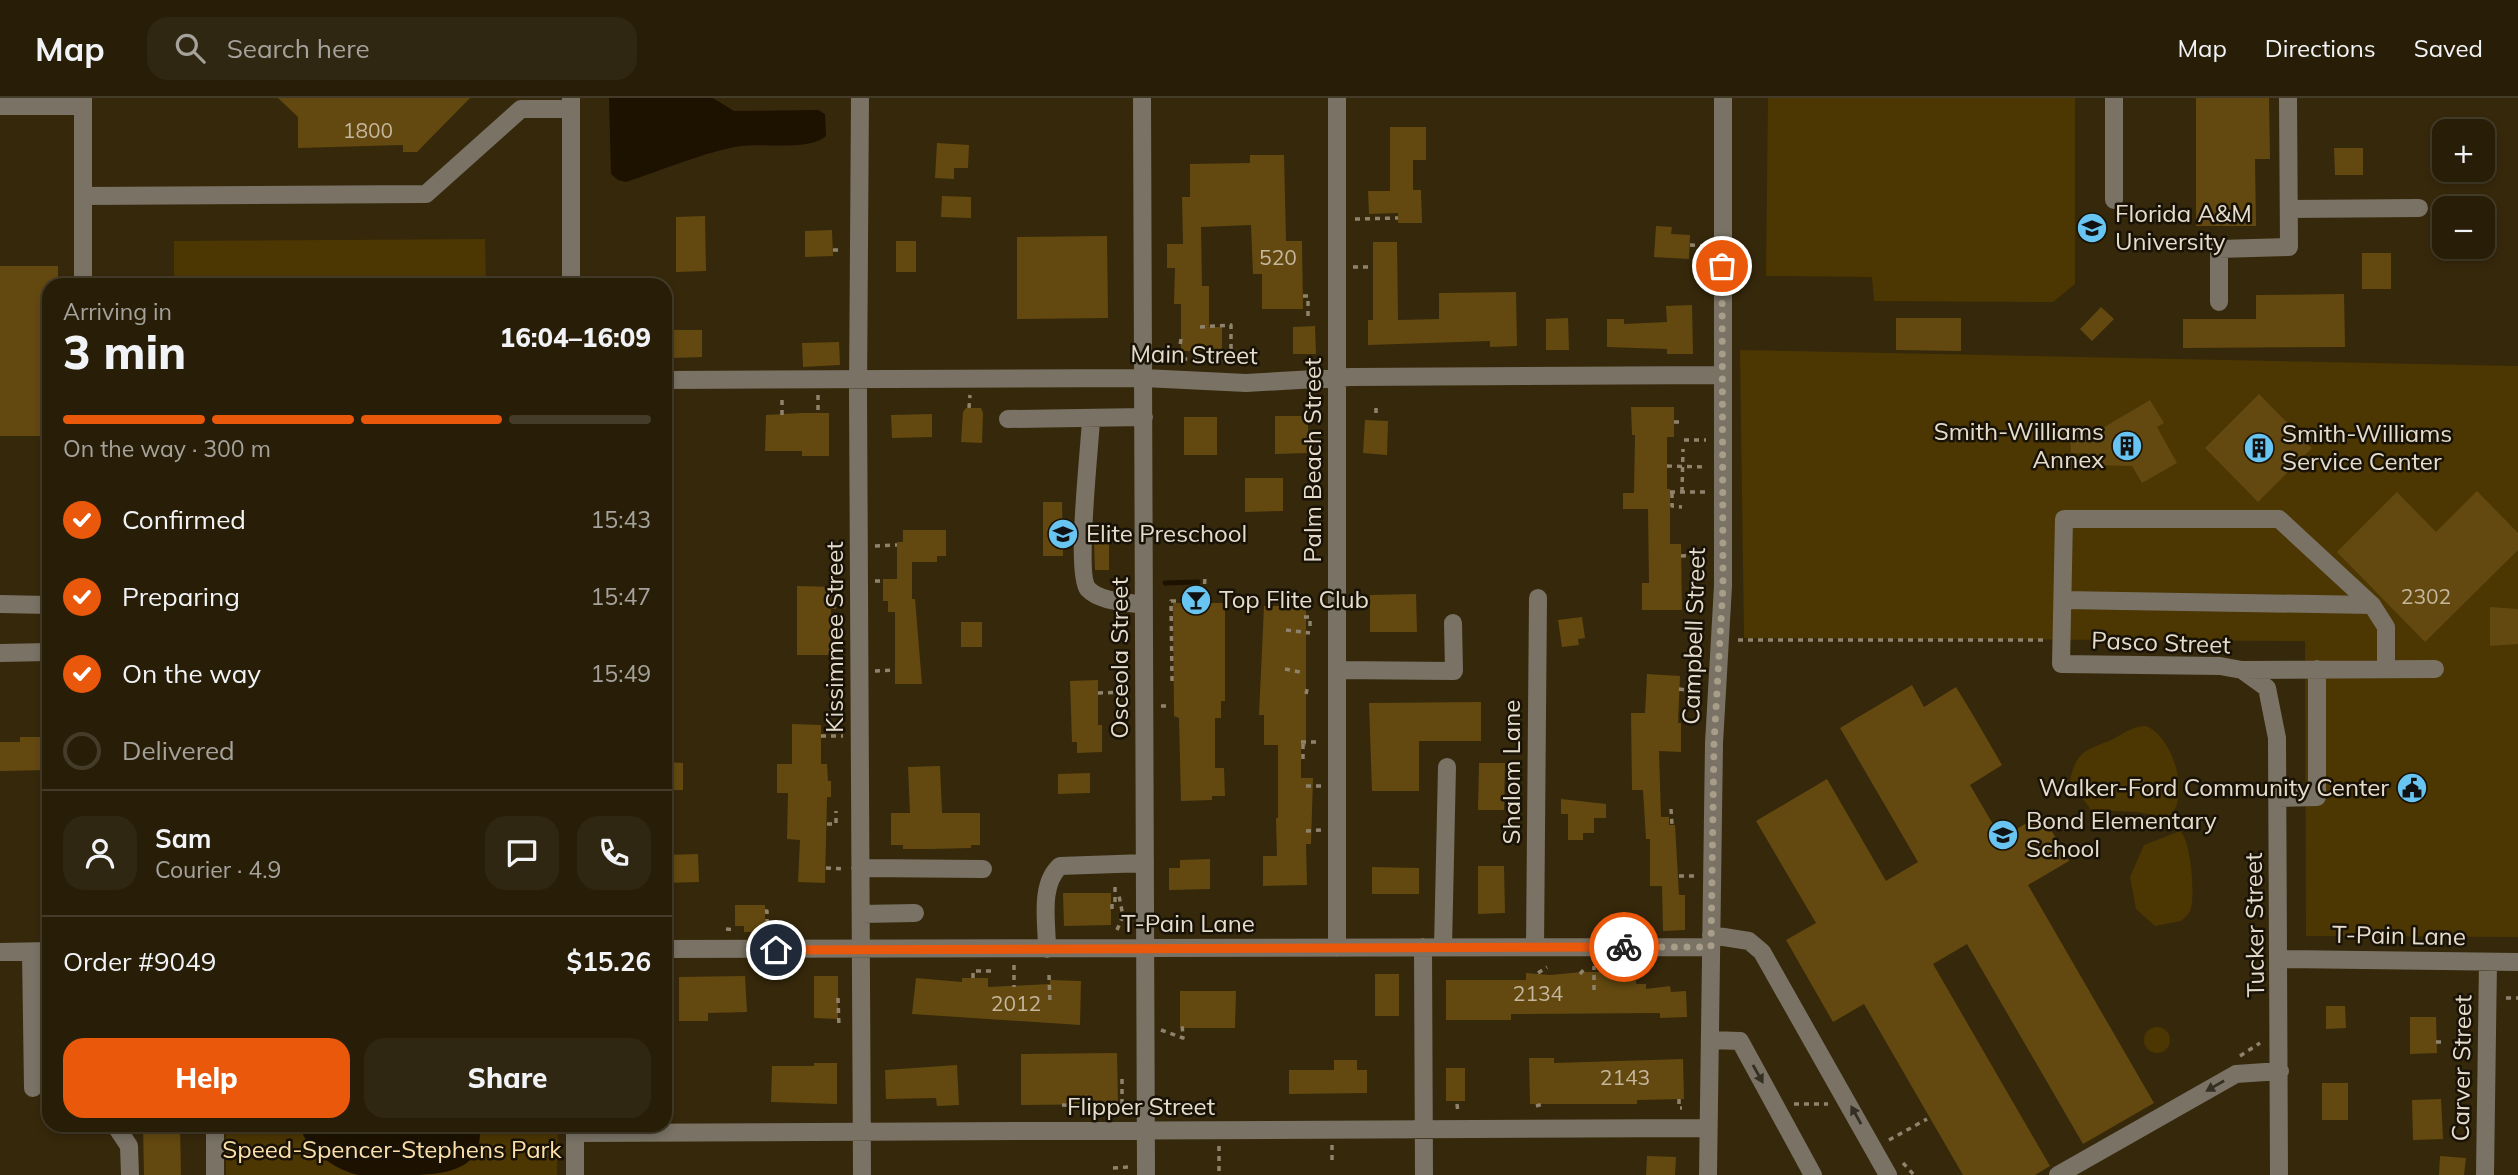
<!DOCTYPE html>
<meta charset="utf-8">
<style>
:root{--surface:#281e08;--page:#302712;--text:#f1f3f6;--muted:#a5a29c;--line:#443c29;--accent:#ea580c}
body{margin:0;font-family:Mulish,sans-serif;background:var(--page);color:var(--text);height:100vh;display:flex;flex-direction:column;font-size:26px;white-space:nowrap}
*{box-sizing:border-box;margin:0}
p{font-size:23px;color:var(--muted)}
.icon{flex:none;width:38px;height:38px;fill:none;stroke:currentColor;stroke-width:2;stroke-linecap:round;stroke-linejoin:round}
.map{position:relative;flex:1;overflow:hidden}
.drawer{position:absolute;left:42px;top:180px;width:630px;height:854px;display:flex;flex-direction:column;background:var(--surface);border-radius:21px;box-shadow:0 4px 10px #0003,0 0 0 2px var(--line)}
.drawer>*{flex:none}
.buttons{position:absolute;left:2432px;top:21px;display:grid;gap:14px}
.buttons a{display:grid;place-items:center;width:63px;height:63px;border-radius:14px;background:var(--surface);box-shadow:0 4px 10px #0003,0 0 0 2px var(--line);font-size:35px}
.pin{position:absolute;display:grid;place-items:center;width:60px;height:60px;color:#fff;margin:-30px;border:4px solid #fff;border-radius:50%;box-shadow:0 2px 7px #0007}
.courier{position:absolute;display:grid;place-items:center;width:70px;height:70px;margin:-35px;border:5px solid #ea580c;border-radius:50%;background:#fff;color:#222;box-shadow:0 2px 9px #0007}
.summary em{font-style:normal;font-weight:800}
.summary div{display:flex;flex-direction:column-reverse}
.summary{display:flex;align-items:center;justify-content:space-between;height:119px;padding:0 21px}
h1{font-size:46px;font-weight:800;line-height:52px}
.bar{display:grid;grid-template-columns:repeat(4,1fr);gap:10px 7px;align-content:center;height:84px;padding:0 21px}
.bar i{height:9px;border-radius:5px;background:var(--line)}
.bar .on{background:var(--accent)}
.bar p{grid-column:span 4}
.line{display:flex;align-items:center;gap:18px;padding:0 21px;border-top:2px solid var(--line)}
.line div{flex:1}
.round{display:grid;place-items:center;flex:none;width:74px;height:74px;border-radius:21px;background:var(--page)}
ol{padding:0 21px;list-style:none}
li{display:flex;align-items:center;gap:21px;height:77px}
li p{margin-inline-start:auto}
li .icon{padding:7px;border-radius:50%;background:var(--accent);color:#fff;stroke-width:4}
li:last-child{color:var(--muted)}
li i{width:38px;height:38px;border:4px solid var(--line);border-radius:50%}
.cta{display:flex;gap:14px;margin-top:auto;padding:14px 21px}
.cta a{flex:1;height:80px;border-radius:21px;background:var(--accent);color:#fff;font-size:28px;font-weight:800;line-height:80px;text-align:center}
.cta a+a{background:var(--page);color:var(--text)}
header{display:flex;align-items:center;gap:42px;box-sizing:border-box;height:98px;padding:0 35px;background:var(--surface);border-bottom:2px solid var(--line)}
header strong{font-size:33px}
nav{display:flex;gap:38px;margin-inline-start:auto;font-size:24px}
.search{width:490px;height:63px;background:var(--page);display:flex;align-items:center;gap:18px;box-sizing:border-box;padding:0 24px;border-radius:21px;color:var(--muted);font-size:26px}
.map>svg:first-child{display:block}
.green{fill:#4c3602}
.water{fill:#1d1200}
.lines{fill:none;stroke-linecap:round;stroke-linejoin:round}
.stream{stroke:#1d1200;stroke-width:5}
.building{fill:#634910}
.path{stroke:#8f836d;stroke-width:3.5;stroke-dasharray:5 5;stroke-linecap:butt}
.minor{stroke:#797265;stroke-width:18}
.oneway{fill:#352f23}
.done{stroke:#a89d88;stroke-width:7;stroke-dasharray:0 12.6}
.route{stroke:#ea580c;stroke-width:9}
.labels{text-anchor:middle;stroke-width:5;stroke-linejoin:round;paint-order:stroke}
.number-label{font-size:21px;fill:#c5b79d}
.poi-label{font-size:24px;fill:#e6dccc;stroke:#181207;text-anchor:start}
.street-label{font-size:24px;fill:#e6dccc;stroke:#181207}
.park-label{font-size:24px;fill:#fddfa9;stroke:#181207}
</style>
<header>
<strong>Map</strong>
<div class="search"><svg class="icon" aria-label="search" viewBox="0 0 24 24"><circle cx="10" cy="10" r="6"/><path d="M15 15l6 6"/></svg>Search here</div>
<nav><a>Map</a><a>Directions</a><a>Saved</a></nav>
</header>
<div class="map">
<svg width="2518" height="1077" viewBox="0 0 2518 1077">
<rect width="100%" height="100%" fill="#36280b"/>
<path class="green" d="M1768,0H2075V186L2053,204L1874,203L1872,179L1766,178Z
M485,141L486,187H174V143Z
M1740,252L2518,268V839L2306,838L2305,543L1744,540Z
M2146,628C2173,638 2192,700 2168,720L2137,714L2091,712L2070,683C2076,650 2090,652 2115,640C2125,634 2135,628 2146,628Z
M2180,733C2191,742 2195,796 2191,810C2189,816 2185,820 2181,823L2155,828L2136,811L2130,779L2144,747Z
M2144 942a13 13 0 1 1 26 0a13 13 0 1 1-26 0Z
M226,1027H558L557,1077H226Z"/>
<path class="water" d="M609,0H713L734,13L818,12L825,16L826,38C810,53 763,45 741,48C707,53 660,73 626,84L618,82L611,76Z
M299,1027H479C487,1076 437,1077 402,1077C389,1077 373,1077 359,1077C334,1072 306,1051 299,1027Z"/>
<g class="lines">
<path class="stream" d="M1165,485L1198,484"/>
</g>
<path class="building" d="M278,0H470L417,54H403V47L298,50V19Z
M2196,0H2269L2270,61H2255L2256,128H2196Z
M1390,29H1426V62H1413V92H1421L1422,125H1398V115L1369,116L1368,93H1390Z
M937,45L969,47L968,70H954V81L935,80Z
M2334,50H2363V77H2335Z
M1250,57H1284L1286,143H1302L1303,211H1262V176H1253L1251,127L1201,129L1202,188H1209V229H1222V253H1181V206H1174L1175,170H1167V146H1183L1182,99H1190V66L1250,65Z
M942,98L971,99V120L941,119Z
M705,118L706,173L676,174V119Z
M1656,128L1672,129L1671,136L1690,137L1689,161L1654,159Z
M832,132L833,158L805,159V133Z
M1107,138L1108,220L1017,221V139Z
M896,143H916V174H896Z
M1373,144H1397L1398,222L1439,221V195L1516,194L1517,248L1490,249V243L1368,247V222H1373Z
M2362,155H2391V191H2362Z
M0,168H58V187H49V338H0Z
M2344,196L2345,249L2183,250V221H2256V197Z
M1692,207L1693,256H1667V251L1607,249V221H1624V226L1667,224L1666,208Z
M2101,209L2114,221L2092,243L2080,231Z
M1568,220L1569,252H1546V221Z
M1896,220H1961V253L1896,252Z
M1315,228L1316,256H1293V229Z
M671,232H702V259L671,260Z
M839,244L840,267L803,269L802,245Z
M2259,296L2312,350L2258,404L2205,350Z
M2150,302L2164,325L2157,329L2177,365L2142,385L2132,368L2086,367V355H2071L2070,336H2086V331H2101Z
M1631,309H1674V339H1667V391H1670V446H1681L1682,512H1642V485H1649L1648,411H1623V395H1634L1635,337H1632Z
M966,310H981L983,315L982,345L961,344L963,314Z
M802,315H829V358H802V353H765L766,317Z
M932,316V339L892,340L891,317Z
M1275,318H1308V355L1275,356Z
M1184,319H1217V357H1184Z
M1365,322L1388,323L1387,357L1363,355Z
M1245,380H1283V413L1245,414Z
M2477,393L2518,435V452L2425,544L2337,454L2397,394L2436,434Z
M1043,404H1062L1063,458H1043Z
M903,432H946V458H937V464H912V501H915L922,586H895V514H888V503H883V481H897V444H903Z
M1094,444H1109V472H1095Z
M797,488L836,489V511H831L830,557H797Z
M1416,496L1417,534H1370V497Z
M1173,505H1225V603H1221V620H1215V670H1224L1225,698H1212V702L1181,703L1179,620L1174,618Z
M1264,508H1306V648H1301V680H1313L1311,746H1306L1307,787L1263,788V758H1277L1276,720H1278V647H1264V617H1259Z
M2490,509L2518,511V546L2490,548Z
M1582,519L1585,540L1578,541L1579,547L1562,549L1558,522Z
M961,524H982V549H961Z
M1647,576L1680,578L1678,625H1681V654L1659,653L1661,719H1669V727H1675L1679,797H1685V832L1663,833L1662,788H1650V741H1646L1643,692H1632L1631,615H1645Z
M1098,582V627H1102V654L1077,655V644H1072L1070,583Z
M1912,587L1924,609L1956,589L1973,617L2002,667L1970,687L2001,740L2042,716L2069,763L2028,787L2154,1005L2083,1046L1967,846L1933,866L2050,1068L2035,1077H1963L1864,906L1833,924L1786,842L1816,825L1756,723L1827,681L1886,783L1918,764L1840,630Z
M1481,604V643H1419V693H1372L1369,605Z
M792,626L821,627V666H827L828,683H831V699H827L825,785L798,784L800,742L787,741L788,695H777V666H792Z
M20,639H49V672L0,673V644H20Z
M665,664L683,665V692H665Z
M1479,665H1505L1504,712H1478Z
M940,668L942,715H980V747H971V750L930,751H903V747H891V715H910L908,669Z
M1090,675V695L1058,696V676Z
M1561,701L1606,706V720H1594V735H1583V742H1568V716H1561Z
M698,756L699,784L665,785V757Z
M1210,761V791L1169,792V770H1180V762Z
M1478,768H1504L1505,815L1478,816Z
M1372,769L1419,770V796H1372Z
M1063,795H1111V827L1064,828Z
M735,807H765V834H744V828H735Z
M1582,874H1636V886H1646V891L1670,888L1671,894L1686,893L1687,919L1660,920V915L1511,916V922H1446V882H1526V875L1550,877Z
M1375,876H1399V918H1375Z
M745,878L747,914L708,915V923H679V879Z
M814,878H838V921L814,920Z
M916,880L962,884V880H988V889L1050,886V882L1081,883L1080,927L912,916Z
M1180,893H1236L1235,930H1180Z
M2326,908H2345L2346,930L2326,931Z
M2410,919H2436L2437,955L2410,956Z
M1117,955L1118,1006L1021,1007V956Z
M1529,960H1554V965L1683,961L1684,1001L1637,1002V1006H1530Z
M1334,962H1357V972H1367V995L1289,996V972H1334Z
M814,965H837V1006L771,1004L772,968H814Z
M957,967L959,1007L937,1008L936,1000L886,1001L885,972Z
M1446,970H1465V1003H1446Z
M2322,985H2348V1022H2322Z
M2441,1001L2443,1041L2413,1042L2412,1002Z
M143,1027H180L181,1077H144Z
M1647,1058L1676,1059L1675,1077H1646Z
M2440,1058L2466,1060L2464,1077H2439Z"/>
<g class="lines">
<path class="path" d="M1355,121L1398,120
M1690,147L1705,148
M833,152H843
M1353,169H1373
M1303,198H1308V218
M1200,229L1231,227V253
M1181,241L1179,254L1184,261L1231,262
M969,310L970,297
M818,312V297
M1376,315V309
M782,317V298
M1674,324H1684
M1684,342H1706
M1667,368L1707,369
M1670,394H1707
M1682,394L1683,351
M1672,395V408L1682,409
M875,448L897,447
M1681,458L1702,457
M838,483L839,498
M875,483H883
M1304,519H1310V529
M1286,532L1310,535
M1738,542H2045
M830,546H842
M1285,571L1300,574
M875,573L895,572
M1172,583L1171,503H1204L1205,476
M1679,591L1702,594
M1098,595L1127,594
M1306,596L1308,587
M1161,608H1171
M821,638H843
M1301,644H1321
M1303,661V644
M1306,688H1321
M1671,711L1672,727
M827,726H836V713
M1306,733L1321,732
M826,770L844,771
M1679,778H1694
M1112,811V806H1115V784
M765,813H767V832
M726,831L736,832
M1117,832L1123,818L1119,798
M1014,867V889
M1538,875L1547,869
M1580,876L1586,869
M1049,877L1050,905
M973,880V873H994
M1594,892V868
M838,900L839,930
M2506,900H2518
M1161,932L1183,940L1182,924
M2436,944H2445
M2240,958L2260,945
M1122,981V1011
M1679,1001V1010H1682
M1457,1006L1458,1015
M1794,1006H1828
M1062,1007L1078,1008
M1536,1008L1543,1006
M1889,1042L1927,1021
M1332,1047V1065
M1219,1048V1077
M1903,1065L1914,1077
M1113,1070L1129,1069"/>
<path class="minor" d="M571,0V187
M860,0L858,295L862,1077
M1142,0L1146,1077
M1337,0V850
M2114,0V102
M0,8H83
M83,98L426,96L521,11H571
M2289,111L2419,110
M83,187V0
M2219,204V151L2289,149L2288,0
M665,282L1144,280L1246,285L1350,279L1722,277
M1008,321L1144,319
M1091,321C1090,348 1075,476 1088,491C1100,504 1127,504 1144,507
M2063,502L2372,507
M0,506L49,507
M0,555L49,554
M1337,572L1454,573L1453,525
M2243,572L2435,571
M2278,700L2317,699V571
M860,770L983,771
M861,816L915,815
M1711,837L1749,843L1762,854L1888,1077
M1423,849L1424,1077
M1443,849L1447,669
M1535,849L1538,500
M665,851L1711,849
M1047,851C1047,825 1039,787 1060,768L1145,765
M0,854L49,853
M31,854L33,990
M2280,861L2518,864
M1710,942L1740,943L1813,1077
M115,1027L129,1048L130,1077
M215,1027V1077
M575,1035L1708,1030
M575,1077V1027
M1708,1077L1714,645L1723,488V0
M2058,1077L2236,976L2280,973
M2279,1077L2277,640L2267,590L2242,572L2220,568L2061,566L2064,421H2279L2372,507L2386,529V571
M2485,1077L2488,864"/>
</g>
<defs><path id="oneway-solid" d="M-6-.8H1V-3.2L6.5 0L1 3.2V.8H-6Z" transform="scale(1.75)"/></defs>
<g class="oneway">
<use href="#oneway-solid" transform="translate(1758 976) rotate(61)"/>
<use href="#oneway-solid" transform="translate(2215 988) rotate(150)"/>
<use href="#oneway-solid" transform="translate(1856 1017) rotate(-119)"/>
</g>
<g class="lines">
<path class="done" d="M1624,849H1711L1714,645L1723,488L1722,168"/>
<path class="route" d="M776,852L1624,849"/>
</g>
<defs>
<g id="university-disc" transform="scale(1.575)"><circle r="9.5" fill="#68c4f0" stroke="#181207"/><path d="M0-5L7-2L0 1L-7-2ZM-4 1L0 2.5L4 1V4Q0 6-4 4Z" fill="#111"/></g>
<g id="building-disc" transform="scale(1.575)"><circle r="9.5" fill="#68c4f0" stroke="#181207"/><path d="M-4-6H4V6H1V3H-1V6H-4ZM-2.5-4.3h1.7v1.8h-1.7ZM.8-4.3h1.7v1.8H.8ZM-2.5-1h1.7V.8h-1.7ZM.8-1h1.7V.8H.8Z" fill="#111"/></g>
<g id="school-disc" transform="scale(1.575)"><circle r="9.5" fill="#68c4f0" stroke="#181207"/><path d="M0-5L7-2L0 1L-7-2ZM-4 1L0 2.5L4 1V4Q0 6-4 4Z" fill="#111"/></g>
<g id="bar-disc" transform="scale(1.575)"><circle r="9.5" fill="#68c4f0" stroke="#181207"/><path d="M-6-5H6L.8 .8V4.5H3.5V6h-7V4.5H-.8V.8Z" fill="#111"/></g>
<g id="civic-disc" transform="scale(1.575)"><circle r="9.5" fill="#68c4f0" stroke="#181207"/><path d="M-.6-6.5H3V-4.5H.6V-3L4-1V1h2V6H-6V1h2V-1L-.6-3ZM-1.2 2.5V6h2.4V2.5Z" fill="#111"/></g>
</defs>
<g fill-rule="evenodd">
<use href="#university-disc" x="2092" y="130"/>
<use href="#building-disc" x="2127" y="348"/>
<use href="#building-disc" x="2259" y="350"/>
<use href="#school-disc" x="1063" y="436"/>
<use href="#bar-disc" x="1196" y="502"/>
<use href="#civic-disc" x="2412" y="690"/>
<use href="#school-disc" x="2003" y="737"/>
</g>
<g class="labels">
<g class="number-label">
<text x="368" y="40">1800</text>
<text x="1278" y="167">520</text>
<text x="2426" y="506">2302</text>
<text x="1538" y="903">2134</text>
<text x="1016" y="913">2012</text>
<text x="1625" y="987">2143</text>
</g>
<g class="poi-label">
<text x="2115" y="124">Florida A&amp;M<tspan x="2115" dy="28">University</tspan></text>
<text x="2104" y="342" text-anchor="end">Smith-Williams<tspan x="2104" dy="28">Annex</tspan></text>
<text x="2282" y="344">Smith-Williams<tspan x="2282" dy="28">Service Center</tspan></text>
<text x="1086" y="444">Elite Preschool</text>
<text x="1219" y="510">Top Flite Club</text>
<text x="2389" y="698" text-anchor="end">Walker-Ford Community Center</text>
<text x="2026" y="731">Bond Elementary<tspan x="2026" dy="28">School</tspan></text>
</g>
<g class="street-label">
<text transform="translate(1194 257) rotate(1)" y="8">Main Street</text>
<text transform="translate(1313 362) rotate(-90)" y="8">Palm Beach Street</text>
<text transform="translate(1694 538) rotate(-88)" y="8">Campbell Street</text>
<text transform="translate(835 539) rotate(-90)" y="8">Kissimmee Street</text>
<text transform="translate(2161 545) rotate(2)" y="8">Pasco Street</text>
<text transform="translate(1120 560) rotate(-90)" y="8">Osceola Street</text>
<text transform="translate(1512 674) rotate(-90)" y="8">Shalom Lane</text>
<text x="1188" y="834">T-Pain Lane</text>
<text transform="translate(2255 827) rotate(-91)" y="8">Tucker Street</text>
<text transform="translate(2399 838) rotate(1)" y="8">T-Pain Lane</text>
<text transform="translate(2462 970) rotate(-89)" y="8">Carver Street</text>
<text x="1141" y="1017">Flipper Street</text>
</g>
<g class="park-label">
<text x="392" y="1060">Speed-Spencer-Stephens Park</text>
</g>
</g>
</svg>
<div class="buttons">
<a>+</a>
<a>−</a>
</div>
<div class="pin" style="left:1722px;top:168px;background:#ea580c"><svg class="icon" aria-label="bag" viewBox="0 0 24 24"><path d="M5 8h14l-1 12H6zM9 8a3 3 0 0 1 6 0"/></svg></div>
<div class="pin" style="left:776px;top:852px;background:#1f2937"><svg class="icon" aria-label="home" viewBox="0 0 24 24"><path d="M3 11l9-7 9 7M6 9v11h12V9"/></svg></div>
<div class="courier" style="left:1624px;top:849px"><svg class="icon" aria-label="bike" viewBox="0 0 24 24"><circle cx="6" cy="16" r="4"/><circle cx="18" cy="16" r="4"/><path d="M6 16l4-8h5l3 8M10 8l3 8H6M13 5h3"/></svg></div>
<section class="drawer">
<div class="summary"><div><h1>3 min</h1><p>Arriving in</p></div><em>16:04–16:09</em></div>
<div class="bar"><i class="on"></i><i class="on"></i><i class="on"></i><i></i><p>On the way · 300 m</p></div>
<ol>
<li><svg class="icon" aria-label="check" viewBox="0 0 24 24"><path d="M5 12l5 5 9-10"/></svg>Confirmed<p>15:43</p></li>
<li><svg class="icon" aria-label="check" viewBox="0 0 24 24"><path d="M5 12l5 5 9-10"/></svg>Preparing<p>15:47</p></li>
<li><svg class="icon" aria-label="check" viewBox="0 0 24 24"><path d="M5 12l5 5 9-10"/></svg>On the way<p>15:49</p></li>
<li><i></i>Delivered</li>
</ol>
<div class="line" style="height:126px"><a class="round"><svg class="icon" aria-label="person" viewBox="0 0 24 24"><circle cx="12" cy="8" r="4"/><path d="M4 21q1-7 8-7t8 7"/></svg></a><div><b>Sam</b><p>Courier · 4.9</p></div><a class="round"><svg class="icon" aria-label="chat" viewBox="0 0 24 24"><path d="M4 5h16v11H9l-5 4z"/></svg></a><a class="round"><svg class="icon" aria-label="phone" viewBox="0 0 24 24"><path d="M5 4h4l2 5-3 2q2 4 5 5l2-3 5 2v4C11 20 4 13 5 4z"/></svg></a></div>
<div class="line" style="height:91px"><div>Order #9049</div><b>$15.26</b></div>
<div class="cta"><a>Help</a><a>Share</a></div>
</section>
</div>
